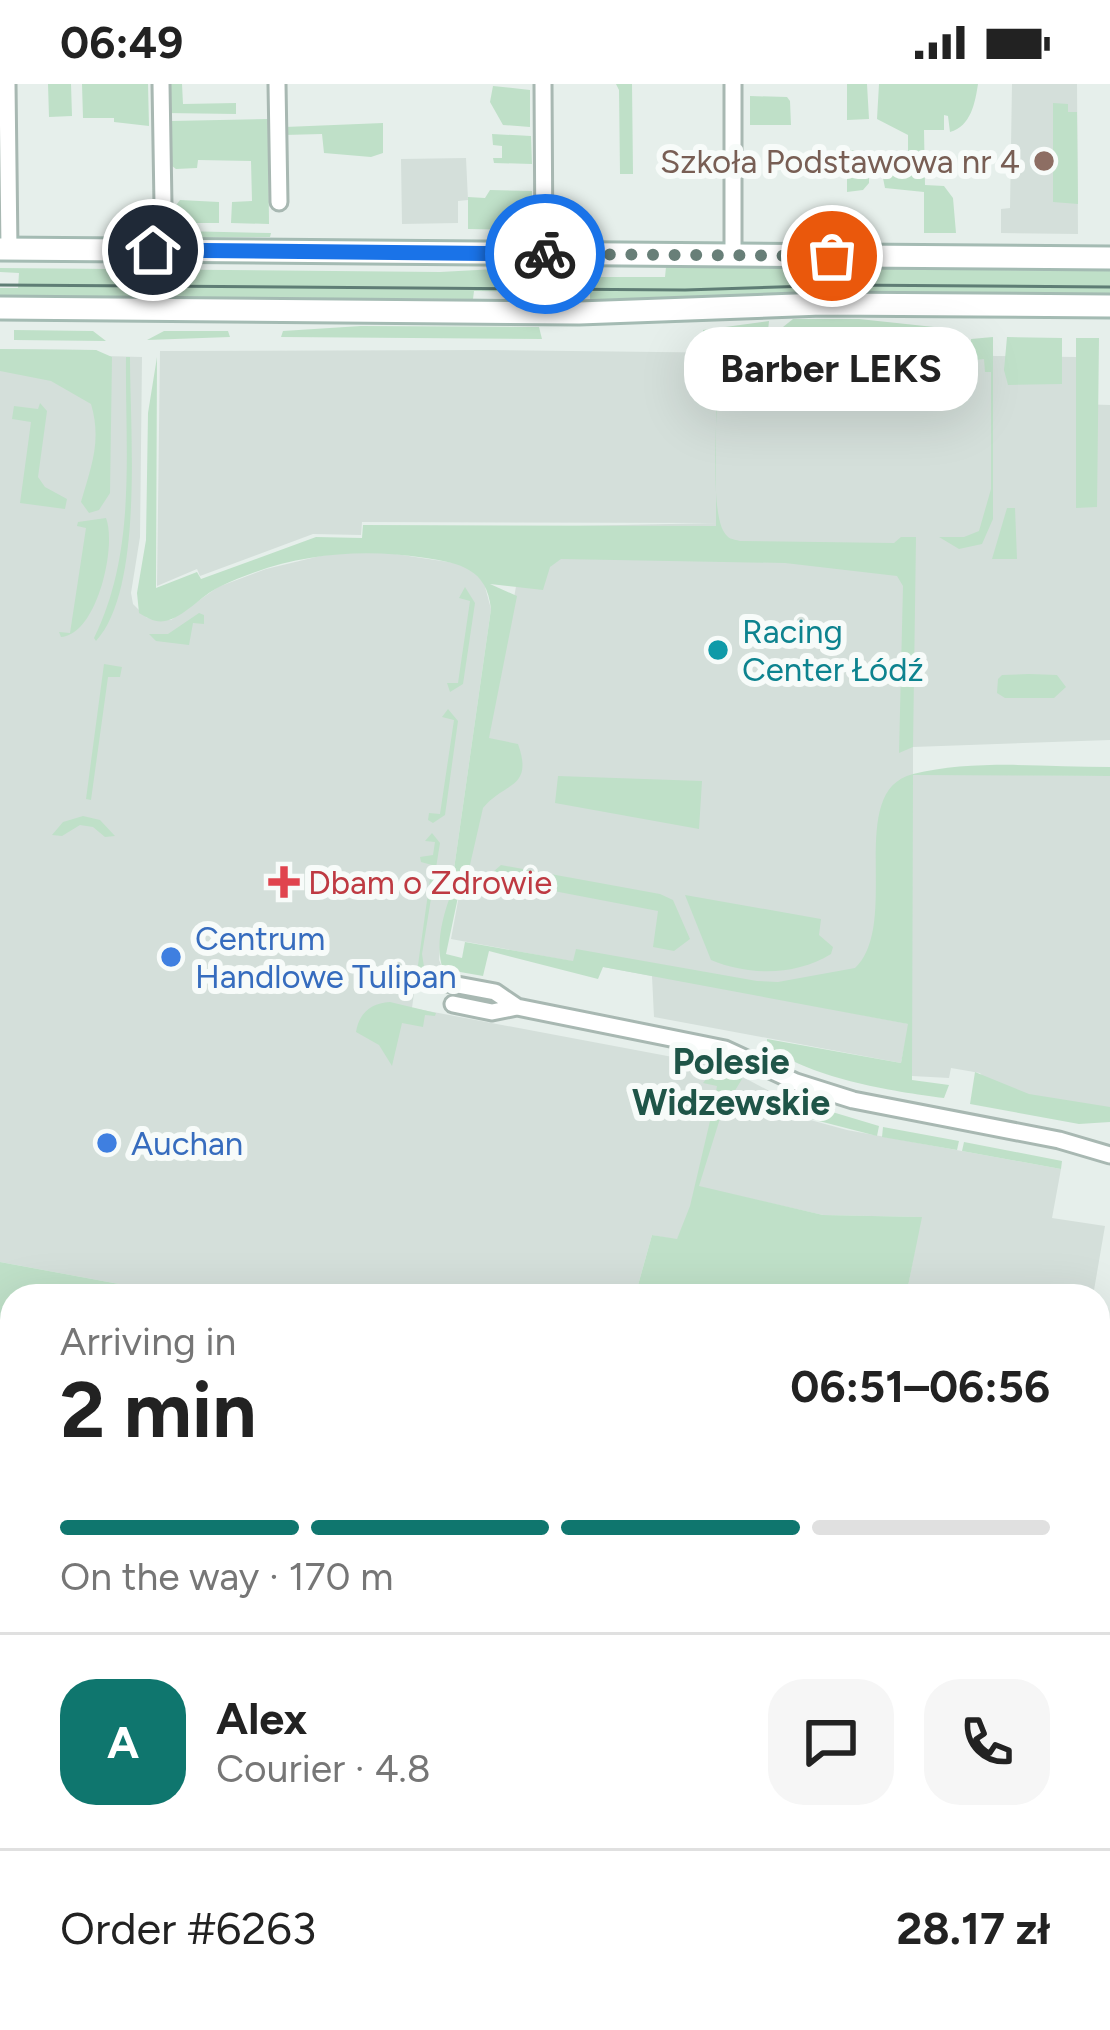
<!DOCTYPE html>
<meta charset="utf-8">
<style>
:root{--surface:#fff;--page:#f6f6f6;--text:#222;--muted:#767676;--line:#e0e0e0;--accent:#0f766e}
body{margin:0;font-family:Figtree,sans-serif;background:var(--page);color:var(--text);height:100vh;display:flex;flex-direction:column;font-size:45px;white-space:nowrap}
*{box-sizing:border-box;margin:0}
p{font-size:39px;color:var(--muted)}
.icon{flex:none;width:66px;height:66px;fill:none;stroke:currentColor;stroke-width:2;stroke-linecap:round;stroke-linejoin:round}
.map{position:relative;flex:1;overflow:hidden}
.drawer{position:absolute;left:0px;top:1200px;width:1110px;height:747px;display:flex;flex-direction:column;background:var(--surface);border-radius:36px 36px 0 0;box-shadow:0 12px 48px #0002}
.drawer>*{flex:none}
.pin{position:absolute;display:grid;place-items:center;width:102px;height:102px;color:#fff;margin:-51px;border:6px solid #fff;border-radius:50%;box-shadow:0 3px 12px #0007}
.courier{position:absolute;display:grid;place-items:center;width:120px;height:120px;margin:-60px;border:9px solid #1a73e8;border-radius:50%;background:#fff;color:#222;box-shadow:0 3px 15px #0007}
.bubble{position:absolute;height:84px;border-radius:36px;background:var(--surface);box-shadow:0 12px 48px #0002;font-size:39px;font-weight:700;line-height:84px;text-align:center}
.summary em{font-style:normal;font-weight:700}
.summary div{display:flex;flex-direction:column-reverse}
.summary{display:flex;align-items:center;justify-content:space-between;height:204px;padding:0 60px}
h1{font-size:78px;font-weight:700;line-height:90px}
.bar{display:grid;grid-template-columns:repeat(4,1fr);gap:18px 12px;align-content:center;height:144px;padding:0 60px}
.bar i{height:15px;border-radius:9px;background:var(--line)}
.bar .on{background:var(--accent)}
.bar p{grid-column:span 4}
.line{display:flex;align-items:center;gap:30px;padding:0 60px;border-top:3px solid var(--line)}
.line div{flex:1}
.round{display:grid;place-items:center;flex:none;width:126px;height:126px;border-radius:36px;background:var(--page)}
.status{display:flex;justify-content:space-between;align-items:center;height:84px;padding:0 60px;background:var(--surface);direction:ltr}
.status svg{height:33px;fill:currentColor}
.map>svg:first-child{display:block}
.built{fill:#d4dfda}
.green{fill:#bfe0c8}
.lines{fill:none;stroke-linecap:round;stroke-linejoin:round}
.minor-casing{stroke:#a8b8b2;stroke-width:21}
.secondary-casing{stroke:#a4bbb3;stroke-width:27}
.minor{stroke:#fff;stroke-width:15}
.secondary{stroke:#fff;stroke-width:21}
.tram{stroke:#5f7d75;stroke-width:3}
.done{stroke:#687f78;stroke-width:12;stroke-dasharray:0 21.6}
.route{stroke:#1a73e8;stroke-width:15}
.education-dot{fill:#8d6e63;stroke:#f7fbf9;stroke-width:4.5}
.culture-dot{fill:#0f9aa8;stroke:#f7fbf9;stroke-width:4.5}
.health-dot{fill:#e0444e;stroke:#f7fbf9;stroke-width:4.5}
.shop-dot{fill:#3f7fe0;stroke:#f7fbf9;stroke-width:4.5}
.labels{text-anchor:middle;stroke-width:12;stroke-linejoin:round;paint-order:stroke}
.education-label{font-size:33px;fill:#785e54;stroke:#f7fbf9;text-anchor:end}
.culture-label{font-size:33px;fill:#0d838f;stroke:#f7fbf9;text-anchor:start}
.health-label{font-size:33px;fill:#be3a42;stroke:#f7fbf9;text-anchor:start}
.shop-label{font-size:33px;fill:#366cbe;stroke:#f7fbf9;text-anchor:start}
.neighbourhood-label{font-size:36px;font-weight:bold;fill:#1f5548;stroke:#f7fbf9}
</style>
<div class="status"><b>06:49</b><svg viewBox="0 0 49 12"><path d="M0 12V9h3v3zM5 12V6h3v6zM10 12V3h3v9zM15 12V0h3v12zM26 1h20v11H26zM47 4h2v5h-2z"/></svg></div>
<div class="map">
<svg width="1110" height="1946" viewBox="0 0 1110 1946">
<rect width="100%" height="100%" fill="#e6efeb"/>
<path class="built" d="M1012,0H1077L1078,150L1001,149V125L1010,124Z
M466,74L468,116L458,117V139L402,140L401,75Z
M0,265L96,266L105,272L142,273L140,453L131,509L133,520L147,534L171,536L218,503L266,485L337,468H382L455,479L470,484L484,499L491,525L450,813L441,852L439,876L443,885L416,894L412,924L694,977L739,991L779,1012L775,1023L803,1034L847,1046L1061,1085L1052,1134L1105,1142L1093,1212H906L921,1133L823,1131L699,1103L677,1156L652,1151L635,1212H184L0,1178Z
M485,266L1076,273L1077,320L1110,321V656L913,663V690L1110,692V1033L999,1014L980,989L951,984L949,994L912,992V911L733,906L909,940L901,979L654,933L652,892L451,855L527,443L716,439L362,438L361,451L313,450L200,492L197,485L157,502L160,267Z"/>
<path class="green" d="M48,0H71L72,32L49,33Z
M82,0H148L149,42L114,38V34H83Z
M166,0H182L183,20L236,19V30L166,29Z
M616,0H632L633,90H620L619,6Z
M847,0H867L869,35L847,36Z
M879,0H978C975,19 971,42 950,48L948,32L944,31V46H924L925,101L944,102L953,114L956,149H924V108L885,104L881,84L896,83L908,76V51L877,35Z
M493,2L530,6V43L503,41L490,18Z
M750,12L787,13L790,17L791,41H750Z
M1053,19L1068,20V28H1077L1078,120L1053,118Z
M268,35L269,140L231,139L232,118L252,117L251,77L198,76L197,84L176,85L172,82L171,37Z
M383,39V69L371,73L324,69L322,50L284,51L285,43Z
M492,50L531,52L532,80L494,79L493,74H502V62L493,61Z
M847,65L863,69L869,82V99L863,106L847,108Z
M490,106L532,107V146L468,145V113L485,114Z
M180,116L219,118V139H173V125Z
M180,147L271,149L270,153H154Z
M549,182L550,189H560V208L474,207L473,215L0,212V204H18L19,189L0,188V184L440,188Z
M666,183L1110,187V210L823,207L683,216H590V210H579V193H665Z
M793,235H859L934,243V249L879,258L782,257L783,243Z
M769,237L767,256L704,257L703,246Z
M361,242L539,243L542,255L281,253L283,247Z
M14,246L93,247L106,257L14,256Z
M164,247H228L230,253L147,256Z
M993,253V435L982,460L959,465L939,453H964L979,447L991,405V288H985L984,275L976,276V286L972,284L971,255Z
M1007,253L1062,254V300L1008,301L1004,286Z
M1076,254H1099L1097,423L1076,424Z
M954,257V279L946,286L945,274L878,273V267Z
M0,265L96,266L112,273L110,409L99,426L89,429L81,418C91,383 102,357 91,320L51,297L0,287Z
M716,267H763V272H746L745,284H740V271H719C719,305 708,423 724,448C728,455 732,455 740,457L894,459L901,453H916L913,663L899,669L903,502L897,492L785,479L561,475L550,483L543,506L490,500L517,512L489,654L518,660C534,705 504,698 483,724L467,794H462L446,870L462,874L465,858L573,877L576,865L757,897L778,898L855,884C902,839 844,707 913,690C975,675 1047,683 1110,683V692L913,691L912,996L949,1001L944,1014C895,1008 803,993 767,960V955L901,979L908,940L603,883L598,895L489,867L483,892L443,885C435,864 442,834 450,813L491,525C487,485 460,479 426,474C355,463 285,471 219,503C202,511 183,534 165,537C156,539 147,534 139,529L137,509L146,456L148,329L157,273L156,504L197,488L201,495L316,453L362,454L363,441L716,442Z
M126,273H130C130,344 144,505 96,557L94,554C137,467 125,368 126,273Z
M40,319L47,327L38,393L45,403L67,415L65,425L20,419L31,338L12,335L14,322L38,325Z
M1007,424H1015L1017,475H992Z
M106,434C117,462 97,551 61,553L59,548L70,549L86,444L77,442L78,438Z
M465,503L475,519L463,600L450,608L447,599H458L470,517L459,514Z
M199,529L204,531V540L193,539L189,561L156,557L149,550H168Z
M104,580L122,583L120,593H108L91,716L86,715Z
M1029,590L1057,591L1066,603L1054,614H1005L997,609L998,595L1002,591Z
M448,625L458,637L445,731L433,739L428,736L429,729L440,730L454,636L442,633Z
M558,692L702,697L699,745L555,719Z
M83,732L100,736L115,752L105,753L93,743L80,741L62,752L52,751L63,738Z
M432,749L440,759L422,870L425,889L417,888L432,781L421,778L420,773L433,771L435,758L425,757Z
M501,781L660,810L673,816L690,855L674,867L653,863L658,827L486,794Z
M685,811L821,835L819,851L833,863L831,870C795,892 750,892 711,876Z
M390,918L436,929L435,932L425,931L423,943L402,939L392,982L379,961L356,948C359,929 371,919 390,918Z
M714,986L739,991L742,995L722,1028L699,1102L823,1131L922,1133L906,1212H635L652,1151L677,1155L690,1122L710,1037L696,1034L698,1023L713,1024L717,1002L703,999Z
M975,988L1029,1010L1110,1023V1038L1079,1040L970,1020Z
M779,1012L879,1042L877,1052L788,1029L774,1023Z
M883,1043L959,1057L957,1066L882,1053Z
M964,1058L1062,1077L1061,1085L962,1067Z
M0,1178L184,1212H12V1935H1098V1669L1110,1672V1946H0Z
M1106,1368L1110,1370V1470L1098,1468V1370Z
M1098,1475L1110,1477V1633L1098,1630Z"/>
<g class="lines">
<g class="minor-casing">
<path id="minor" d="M7,0L9,165
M161,0L163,121
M277,0L279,118
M543,0L544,170
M733,0V172
M436,897L495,908L517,923L725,965L796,998L853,1016L1059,1056L1110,1071
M453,920L492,928L517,923
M1098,1656L1110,1659"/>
</g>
<g class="secondary-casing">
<path id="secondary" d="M0,165L1110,174
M0,224L579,229L822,220L1110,222"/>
</g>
<use href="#minor" class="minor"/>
<use href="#secondary" class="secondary"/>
<path class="tram" d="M0,201L685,206L842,201L1110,203"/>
</g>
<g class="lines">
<path class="done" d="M545,170L832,172"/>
<path class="route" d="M153,166L545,170"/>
</g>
<circle class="education-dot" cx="1044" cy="77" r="12"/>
<circle class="culture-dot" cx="718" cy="566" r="12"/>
<path class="health-dot" d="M278 780h12v12h12v12h-12v12h-12v-12h-12v-12h12z"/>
<g class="shop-dot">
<circle cx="171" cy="873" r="12"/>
<circle cx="107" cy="1059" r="12"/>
</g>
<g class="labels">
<g class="education-label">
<text x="1020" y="89">Szkoła Podstawowa nr 4</text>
</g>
<g class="culture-label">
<text x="742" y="559">Racing<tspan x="742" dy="38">Center Łódź</tspan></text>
</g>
<g class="health-label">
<text x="308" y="810">Dbam o Zdrowie</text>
</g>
<g class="shop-label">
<text x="195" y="866">Centrum<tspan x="195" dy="38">Handlowe Tulipan</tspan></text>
<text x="131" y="1071">Auchan</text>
</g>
<g class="neighbourhood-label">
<text x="731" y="990">Polesie<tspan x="731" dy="41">Widzewskie</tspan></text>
</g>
</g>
</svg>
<div class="pin" style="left:832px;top:172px;background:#ea580c"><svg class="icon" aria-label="bag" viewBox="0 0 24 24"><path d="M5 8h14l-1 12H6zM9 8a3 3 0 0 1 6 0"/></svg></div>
<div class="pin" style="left:153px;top:166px;background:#1f2937"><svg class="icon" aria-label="home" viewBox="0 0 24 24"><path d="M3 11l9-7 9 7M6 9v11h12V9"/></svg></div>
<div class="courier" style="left:545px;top:170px"><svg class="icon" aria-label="bike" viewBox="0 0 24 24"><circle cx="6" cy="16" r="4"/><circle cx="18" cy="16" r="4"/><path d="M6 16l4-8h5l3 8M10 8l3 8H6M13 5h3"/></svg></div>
<div class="bubble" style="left:684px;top:243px;width:294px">Barber LEKS</div>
<section class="drawer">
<div class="summary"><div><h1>2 min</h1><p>Arriving in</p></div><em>06:51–06:56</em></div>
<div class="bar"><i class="on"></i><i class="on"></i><i class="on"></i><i></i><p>On the way · 170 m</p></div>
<div class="line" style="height:216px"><b class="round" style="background:var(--accent);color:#fff">A</b><div><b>Alex</b><p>Courier · 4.8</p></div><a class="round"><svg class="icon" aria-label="chat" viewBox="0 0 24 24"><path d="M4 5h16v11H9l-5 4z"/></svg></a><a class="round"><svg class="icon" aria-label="phone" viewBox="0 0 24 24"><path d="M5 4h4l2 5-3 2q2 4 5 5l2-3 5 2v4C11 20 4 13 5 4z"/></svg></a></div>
<div class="line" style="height:156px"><div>Order #6263</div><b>28.17 zł</b></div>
</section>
</div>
